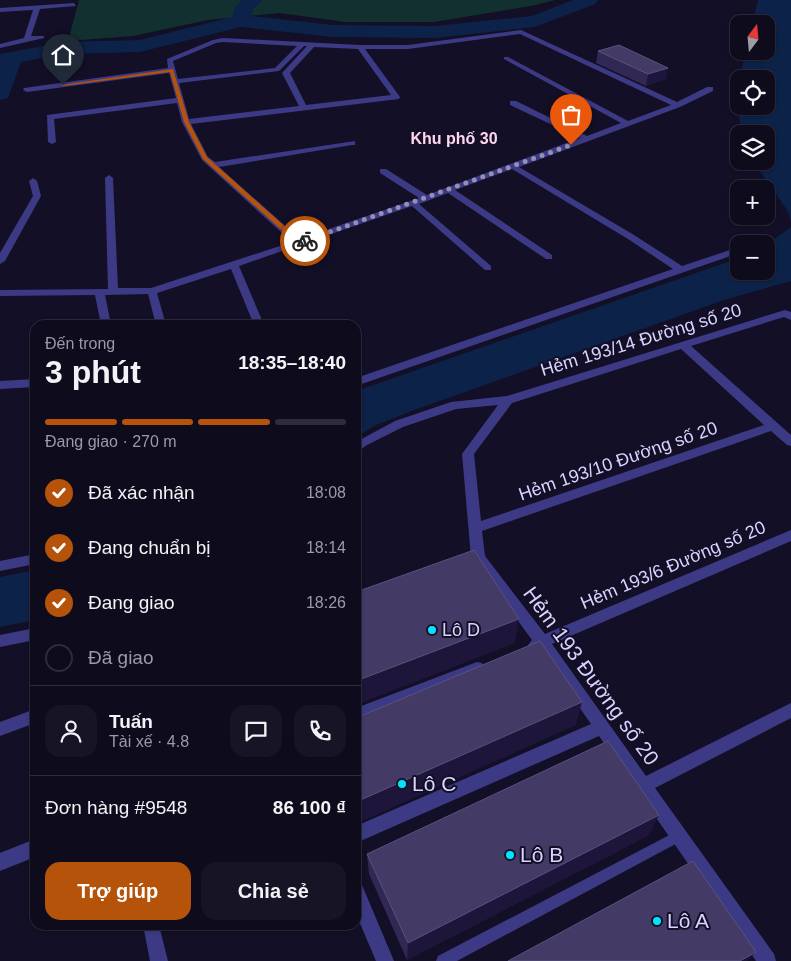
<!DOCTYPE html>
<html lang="vi">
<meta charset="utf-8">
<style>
:root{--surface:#0e0b1c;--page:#171425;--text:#f1f3f6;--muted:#9b9ba3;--line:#2e2b3b;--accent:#b45309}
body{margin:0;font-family:Arial,sans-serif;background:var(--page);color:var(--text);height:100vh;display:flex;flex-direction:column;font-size:19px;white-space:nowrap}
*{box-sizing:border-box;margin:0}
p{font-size:16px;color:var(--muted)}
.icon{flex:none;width:28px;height:28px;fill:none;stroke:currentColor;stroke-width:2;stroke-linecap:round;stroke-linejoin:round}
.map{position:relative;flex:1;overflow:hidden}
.details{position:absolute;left:30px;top:320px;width:331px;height:610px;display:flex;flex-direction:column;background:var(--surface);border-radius:15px;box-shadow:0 1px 4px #0004,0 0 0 1px var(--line)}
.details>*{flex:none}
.needle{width:32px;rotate:16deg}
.buttons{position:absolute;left:730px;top:15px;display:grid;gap:10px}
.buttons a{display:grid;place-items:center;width:45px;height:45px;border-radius:10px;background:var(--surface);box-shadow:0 1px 4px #0004,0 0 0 1px var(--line);font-size:25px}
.pin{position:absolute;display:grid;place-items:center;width:42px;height:42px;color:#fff;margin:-51px -21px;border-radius:50% 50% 50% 0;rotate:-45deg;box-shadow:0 0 5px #0007}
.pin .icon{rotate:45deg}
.courier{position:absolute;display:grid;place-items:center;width:50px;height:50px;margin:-25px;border:4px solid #b45309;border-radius:50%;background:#fff;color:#222;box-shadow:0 1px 6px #0007}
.overview em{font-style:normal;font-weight:700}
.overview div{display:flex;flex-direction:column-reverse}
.overview{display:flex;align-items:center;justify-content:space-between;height:85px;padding:0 15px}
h1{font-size:32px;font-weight:700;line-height:38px}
.bar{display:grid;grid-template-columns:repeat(4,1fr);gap:8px 5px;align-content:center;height:60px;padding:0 15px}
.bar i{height:6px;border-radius:4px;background:var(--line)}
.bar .current{background:var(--accent)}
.bar p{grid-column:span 4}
.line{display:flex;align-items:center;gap:12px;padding:0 15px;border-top:1px solid var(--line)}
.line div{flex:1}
.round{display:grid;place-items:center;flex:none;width:52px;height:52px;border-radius:15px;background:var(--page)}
ol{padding:0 15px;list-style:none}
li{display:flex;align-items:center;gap:15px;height:55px}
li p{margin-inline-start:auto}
li .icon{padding:5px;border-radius:50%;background:var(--accent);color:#fff;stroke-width:4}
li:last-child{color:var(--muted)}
li i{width:28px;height:28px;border:2px solid var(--line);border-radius:50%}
.primary-button{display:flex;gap:10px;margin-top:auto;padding:10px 15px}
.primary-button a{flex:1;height:58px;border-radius:15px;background:var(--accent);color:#fff;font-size:20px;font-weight:700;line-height:58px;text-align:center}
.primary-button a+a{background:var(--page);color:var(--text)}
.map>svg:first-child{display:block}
.green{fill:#12302f}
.water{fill:#0c2248}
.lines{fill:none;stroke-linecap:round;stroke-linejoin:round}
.river{fill:#0c2248;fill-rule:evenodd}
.lane{fill:#3d3a85;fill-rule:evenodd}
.street{fill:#3d3a85;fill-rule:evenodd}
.wall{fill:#312854}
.shaded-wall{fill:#1d163a}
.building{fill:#433a66;stroke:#5a527e}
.route{fill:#b45309}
.done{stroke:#948fb3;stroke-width:5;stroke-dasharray:0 9}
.poi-dot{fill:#00e5ff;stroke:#130f26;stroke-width:2}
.labels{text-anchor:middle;stroke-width:4;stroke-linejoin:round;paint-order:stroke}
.far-neighbourhood-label{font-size:16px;font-weight:bold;fill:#ffd6f0;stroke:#130f26}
.street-label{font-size:18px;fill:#d9d4ff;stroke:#130f26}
.poi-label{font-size:18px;fill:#d9d4ff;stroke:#130f26;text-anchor:start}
.near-street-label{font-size:21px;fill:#d9d4ff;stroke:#130f26}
.near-poi-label{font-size:21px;fill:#d9d4ff;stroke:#130f26;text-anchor:start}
</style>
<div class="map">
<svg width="791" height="961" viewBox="0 0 791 961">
<rect width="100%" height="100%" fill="#130f26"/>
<path class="green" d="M79,0H555L531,6L434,22H345L280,13L208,20L133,36L68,41Z"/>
<path class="water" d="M758,0H791V223L789,213L753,161H766V134H742L736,97L739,83V106H766V79H740L745,51H766V24H752Z
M791,227V281L724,300L417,409L376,425L356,437V391L739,258V271H766V245Z
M35,570V620L0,627V577Z"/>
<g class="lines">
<path class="river" d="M242,0H263L253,9L251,16L333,25L435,26L532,16L573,0H598L595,4L535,27L435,38L333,37L241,27L140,52L64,54L21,62L8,98L0,100V54L64,42L140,40L232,17L235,7Z"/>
<path class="lane" d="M679,830L683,832L685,836L683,840L457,961H436L438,956Z"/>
<path class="street" d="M74,3L76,6L40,9L31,36H44V38L0,48V44L24,38L33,10L0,12V8Z
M521,30L677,102L707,87H713V91L680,107L519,167L634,235L682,266L739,247V253L356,386V378L673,269L628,239L512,169L455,190L552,255V259H546L448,193L419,204L491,266V270H485L412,206L239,266L264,325H254L231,269L157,293L166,325H156L148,294L105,295L111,325H101L95,295L0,296V290L108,289L105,178L109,175L113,178L118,288H151L292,242L202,160L182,122L177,103L54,119L56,142L52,144L48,142L47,115L176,98L169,73L27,92L23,90L24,88L168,68L167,59L213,40L223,38L360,45H408ZM520,34L671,105L628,121L508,57H504V59L621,123L587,136L516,101H510V105L580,138L427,195L386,169H380V173L419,198L300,239L219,167L352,145H355V141L215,162L208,157L191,124L399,99L400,97L365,49H408ZM223,42L297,46L275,68L178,79L173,61L216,43ZM304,46H307L282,73L299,106L189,119L179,83L279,71ZM314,47L358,49L391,95L306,105L290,73Z
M33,178L37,181L41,196L5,261L0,264V253L33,196L29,181Z
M758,240L761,241L762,244H752Z
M785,310L791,312V320L784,317L691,346L791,435V446L787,445L771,431L482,531L485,556L545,634L791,530V541L552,644L646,776L791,703V718L655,788L774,954L776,961H756L599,736L356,843V826L591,724L539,650L535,651L530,649L528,645L532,640L471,557L462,454L498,405L456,409L403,427L367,445L356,453V442L395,421L451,402L507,396ZM681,349L764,425L481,521L474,454L512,403Z
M35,379V387L0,389V381Z
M35,554V564L0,571V561Z
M35,628V640L0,647V635Z
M477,662L482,663L485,668L482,673L356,722V708Z
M35,709V723L0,736V722Z
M35,839V857L0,871V853Z
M356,882L362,885L394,961H376L356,914Z
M143,925H159L168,961H150Z"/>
</g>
<path class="wall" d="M598,51L666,79L646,86L596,63Z
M649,835L407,960L369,874L367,854Z"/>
<path class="shaded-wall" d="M668,68L666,79L646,86L648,74Z
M519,619L515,643L356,705V681Z
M582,702L576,725L356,824V802Z
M659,815L649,835L407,960L408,943Z
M756,952L747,961H740Z"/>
<path class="building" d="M619,45L668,68L648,74L598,51Z
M474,550L519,619L356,681V592Z
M540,641L582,702L356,802V718Z
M608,741L659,815L408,943L367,854Z
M693,861L756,952L740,961H508Z"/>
<path class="route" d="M173,69L189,122L207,157L300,240L305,239L307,242L297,244L203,159L184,122L170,72L63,86L61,85Z"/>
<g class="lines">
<path class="done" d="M305,241L571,145"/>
</g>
<g class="poi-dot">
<circle cx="432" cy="630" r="5"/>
<circle cx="402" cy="784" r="5"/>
<circle cx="510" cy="855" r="5"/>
<circle cx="657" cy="921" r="5"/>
</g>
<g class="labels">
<g class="far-neighbourhood-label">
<text x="454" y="144">Khu phố 30</text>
</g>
<g class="street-label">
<text transform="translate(641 340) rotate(-17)" y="6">Hẻm 193/14 Đường số 20</text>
<text transform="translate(618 461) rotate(-19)" y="6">Hẻm 193/10 Đường số 20</text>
<text transform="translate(673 565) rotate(-23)" y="6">Hẻm 193/6 Đường số 20</text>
</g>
<g class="poi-label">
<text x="442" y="636">Lô D</text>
</g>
<g class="near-street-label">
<text transform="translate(591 676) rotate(54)" y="7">Hẻm 193 Đường số 20</text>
</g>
<g class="near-poi-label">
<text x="412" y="791">Lô C</text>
<text x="520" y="862">Lô B</text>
<text x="667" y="928">Lô A</text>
</g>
</g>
</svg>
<div class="buttons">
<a><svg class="needle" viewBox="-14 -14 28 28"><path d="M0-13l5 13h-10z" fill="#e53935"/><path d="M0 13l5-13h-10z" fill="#9b9ba3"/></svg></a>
<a><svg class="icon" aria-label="locate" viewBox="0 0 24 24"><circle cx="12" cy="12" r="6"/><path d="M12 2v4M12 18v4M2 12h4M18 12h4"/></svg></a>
<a><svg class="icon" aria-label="layers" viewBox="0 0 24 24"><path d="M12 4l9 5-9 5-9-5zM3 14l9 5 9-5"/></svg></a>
<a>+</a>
<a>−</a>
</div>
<div class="pin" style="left:571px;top:145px;background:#ea580c"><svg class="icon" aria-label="bag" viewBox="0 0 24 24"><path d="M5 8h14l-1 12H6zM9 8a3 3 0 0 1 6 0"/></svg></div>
<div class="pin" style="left:63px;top:85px;background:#1f2937"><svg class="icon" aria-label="home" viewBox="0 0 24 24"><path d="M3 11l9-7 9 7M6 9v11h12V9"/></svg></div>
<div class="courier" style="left:305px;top:241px"><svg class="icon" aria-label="bike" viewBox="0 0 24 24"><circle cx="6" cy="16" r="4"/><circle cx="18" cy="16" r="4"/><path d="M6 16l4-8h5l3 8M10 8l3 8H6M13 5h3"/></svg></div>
<section class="details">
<div class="overview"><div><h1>3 phút</h1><p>Đến trong</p></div><em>18:35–18:40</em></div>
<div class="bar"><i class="current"></i><i class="current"></i><i class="current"></i><i></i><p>Đang giao · 270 m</p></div>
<ol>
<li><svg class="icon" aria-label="check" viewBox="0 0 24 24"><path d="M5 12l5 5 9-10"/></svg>Đã xác nhận<p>18:08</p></li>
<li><svg class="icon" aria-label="check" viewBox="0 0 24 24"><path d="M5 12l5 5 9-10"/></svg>Đang chuẩn bị<p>18:14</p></li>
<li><svg class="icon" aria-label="check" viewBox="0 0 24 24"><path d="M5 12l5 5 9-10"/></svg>Đang giao<p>18:26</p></li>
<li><i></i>Đã giao</li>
</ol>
<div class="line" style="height:90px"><a class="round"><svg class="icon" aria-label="person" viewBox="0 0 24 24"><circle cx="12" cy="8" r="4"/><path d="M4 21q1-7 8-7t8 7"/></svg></a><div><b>Tuấn</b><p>Tài xế · 4.8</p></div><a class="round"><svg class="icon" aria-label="chat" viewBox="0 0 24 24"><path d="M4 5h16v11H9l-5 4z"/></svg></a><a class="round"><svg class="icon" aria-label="phone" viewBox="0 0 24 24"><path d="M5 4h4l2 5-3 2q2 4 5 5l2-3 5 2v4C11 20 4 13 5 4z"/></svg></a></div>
<div class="line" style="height:65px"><div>Đơn hàng #9548</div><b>86 100 ₫</b></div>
<div class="primary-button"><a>Trợ giúp</a><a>Chia sẻ</a></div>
</section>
</div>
